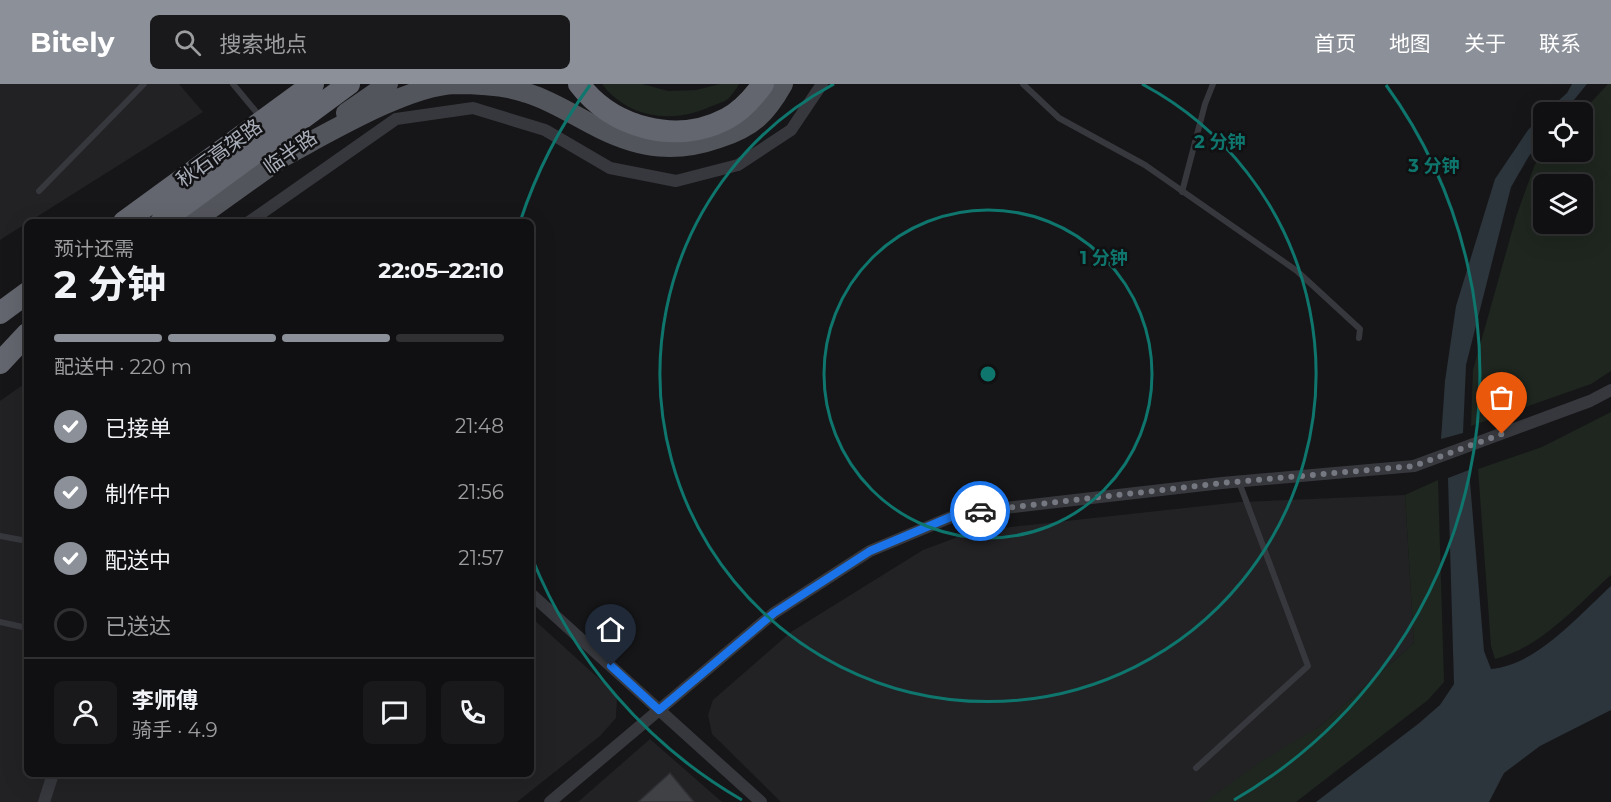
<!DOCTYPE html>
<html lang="zh">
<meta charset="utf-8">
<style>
:root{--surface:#101012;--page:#19191b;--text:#f1f3f6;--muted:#9c9d9f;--line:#303032;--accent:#8c9099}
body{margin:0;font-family:Montserrat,"Noto Sans SC",sans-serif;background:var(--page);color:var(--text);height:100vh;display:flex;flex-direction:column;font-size:22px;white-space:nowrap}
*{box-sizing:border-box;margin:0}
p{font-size:20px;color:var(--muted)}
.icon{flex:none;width:33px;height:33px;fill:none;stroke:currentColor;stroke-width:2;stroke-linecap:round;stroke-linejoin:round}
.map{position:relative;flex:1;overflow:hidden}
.panel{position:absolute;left:24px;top:135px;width:510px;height:558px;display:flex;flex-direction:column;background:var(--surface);border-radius:9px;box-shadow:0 6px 24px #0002,0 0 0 2px var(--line)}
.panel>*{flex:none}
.buttons{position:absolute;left:1533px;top:18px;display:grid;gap:12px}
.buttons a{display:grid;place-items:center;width:60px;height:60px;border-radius:9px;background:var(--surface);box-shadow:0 6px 24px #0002,0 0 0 2px var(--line);font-size:30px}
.pin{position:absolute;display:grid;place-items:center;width:51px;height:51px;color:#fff;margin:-62px -26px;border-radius:50% 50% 50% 0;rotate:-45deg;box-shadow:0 0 6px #0007}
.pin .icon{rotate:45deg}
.courier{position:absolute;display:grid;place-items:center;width:60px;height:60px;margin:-30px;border:4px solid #1a73e8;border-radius:50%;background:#fff;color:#222;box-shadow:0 2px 8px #0007}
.overview em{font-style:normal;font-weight:700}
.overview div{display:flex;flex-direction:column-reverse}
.overview{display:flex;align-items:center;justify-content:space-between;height:102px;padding:0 30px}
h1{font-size:39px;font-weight:700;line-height:45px}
.bar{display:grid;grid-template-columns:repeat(4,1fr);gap:9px 6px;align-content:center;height:72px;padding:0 30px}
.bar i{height:8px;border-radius:4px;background:var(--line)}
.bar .on{background:var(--accent)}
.bar p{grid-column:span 4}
.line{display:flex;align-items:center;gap:15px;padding:0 30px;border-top:2px solid var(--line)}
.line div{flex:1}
.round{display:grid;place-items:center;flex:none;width:63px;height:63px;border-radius:9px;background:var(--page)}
ol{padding:0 30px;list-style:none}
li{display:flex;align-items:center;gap:18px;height:66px}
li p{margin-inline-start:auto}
li .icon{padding:6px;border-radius:50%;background:var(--accent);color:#fff;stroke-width:4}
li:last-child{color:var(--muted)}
li i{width:33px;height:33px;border:3px solid var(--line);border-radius:50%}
header{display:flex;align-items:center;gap:36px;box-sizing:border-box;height:84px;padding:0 30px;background:var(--accent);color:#fff}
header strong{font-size:28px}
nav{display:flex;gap:33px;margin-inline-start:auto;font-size:21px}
.search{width:420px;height:54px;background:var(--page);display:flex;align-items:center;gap:15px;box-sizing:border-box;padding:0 21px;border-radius:9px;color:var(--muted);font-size:22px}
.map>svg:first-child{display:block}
.built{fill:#222225}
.green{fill:#1e261f;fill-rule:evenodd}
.water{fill:#2c353c}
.building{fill:#404145;stroke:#303034;stroke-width:1.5}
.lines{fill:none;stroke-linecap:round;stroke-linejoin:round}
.lane{stroke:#37383d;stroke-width:6}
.street{stroke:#37383d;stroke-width:12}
.primary{stroke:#53555c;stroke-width:20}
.highway{stroke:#63666e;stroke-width:22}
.done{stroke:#757880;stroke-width:6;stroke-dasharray:0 10.8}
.route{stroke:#1a73e8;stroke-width:8}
.ring{fill:none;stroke:#0f766e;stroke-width:3}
.labels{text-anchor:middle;stroke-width:5;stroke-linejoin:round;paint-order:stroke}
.street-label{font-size:20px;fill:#a8adb8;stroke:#111113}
.centre{fill:#0f766e;stroke:#111113;stroke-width:3}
.ring-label{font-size:18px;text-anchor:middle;font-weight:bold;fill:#0f766e;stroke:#111113;stroke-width:5;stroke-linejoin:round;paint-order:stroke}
</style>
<header>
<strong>Bitely</strong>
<div class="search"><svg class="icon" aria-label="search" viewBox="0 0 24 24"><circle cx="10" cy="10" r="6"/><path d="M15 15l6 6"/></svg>搜索地点</div>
<nav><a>首页</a><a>地图</a><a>关于</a><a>联系</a></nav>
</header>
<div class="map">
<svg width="1611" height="718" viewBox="0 0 1611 718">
<rect width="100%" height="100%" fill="#161618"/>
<path class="built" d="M0,0H179L203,28L0,156Z
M27,298V690H531V533L617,611L616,634L600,652L517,718H0V317Z
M1405,411L1414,559L1319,643L1209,718H781L712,650L708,631L713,616L791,548L923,466L974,447L1240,418Z
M650,655L722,718H578Z"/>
<path class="green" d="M602,0H642L668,7L696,6L720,0H739C736,5 732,11 728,15C722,19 713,21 707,24C670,40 627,33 602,0Z
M1608,0H1611V287L1591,300L1471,342L1473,286L1516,133L1535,80L1546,68H1582V28ZM1582,100V140H1544V100Z
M1611,328V491C1576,522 1542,563 1495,575L1491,562L1478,385L1542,363Z
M1438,396L1444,598L1428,616L1296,718H1205L1260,678L1319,643L1414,559L1405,411Z"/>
<path class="water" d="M1572,0H1587L1564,28H1546L1567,9Z
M1543,31V54L1529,72L1511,103L1466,281L1463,349L1441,355L1445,297L1456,222L1495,95L1528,46Z
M1469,386L1484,567L1491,585C1537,581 1578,532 1611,502V626L1540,662L1504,689L1489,718H1316L1418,640L1440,621L1454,600L1448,394Z"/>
<path class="building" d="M670,689L694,718H638Z"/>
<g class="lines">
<path class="lane" d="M233,0L258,30
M1023,0L1059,34L1145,81L1297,187L1360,245L1359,254
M39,107L144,0
M1182,108L1205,20L1213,0
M0,452L27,457
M0,538L27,544
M1196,684L1308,582L1239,398"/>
<path class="street" d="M249,138L396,35L473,24L545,46L610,84L676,97L738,81L791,46L822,0
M531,510L761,718
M44,718L53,690
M550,718L774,529L870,467L961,429L1222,399L1414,382L1590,317L1611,306"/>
<path class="primary" d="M346,29L388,0
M279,75C325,51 405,2 455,0C478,0 505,1 527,9C553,17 576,33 601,45C642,65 676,69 719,54C753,43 766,30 783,0
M192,138L290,68"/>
<path class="highway" d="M579,0C612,44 677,61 726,35C742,27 753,14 763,0
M124,138L313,0
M161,138L349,0
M0,229L27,209
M0,279L27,250"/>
</g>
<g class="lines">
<path class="done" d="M980,427L1222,399L1414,382L1502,350"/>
<path class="route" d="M611,582L659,626L774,529L870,467L960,429L980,427"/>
</g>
<g class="ring">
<circle cx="988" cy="290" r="164"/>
<path d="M1142 0A328 328 0 1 1 834 0"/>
<path d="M742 716A492 492 0 0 1 532 474M520 138A492 492 0 0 1 590 1M1386 1A492 492 0 0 1 1234 716"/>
</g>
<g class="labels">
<g class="street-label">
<text transform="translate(290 68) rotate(-35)" y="7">临半路</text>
<text transform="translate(219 69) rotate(-36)" y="7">秋石高架路</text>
</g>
</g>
<circle cx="988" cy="290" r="9" class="centre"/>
<g class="ring-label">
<text x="1220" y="64">2 分钟</text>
<text x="1434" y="88">3 分钟</text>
<text x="1104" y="180">1 分钟</text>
</g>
</svg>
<div class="buttons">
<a><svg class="icon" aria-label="locate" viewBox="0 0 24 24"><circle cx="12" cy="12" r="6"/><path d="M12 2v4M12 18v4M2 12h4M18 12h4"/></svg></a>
<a><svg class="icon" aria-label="layers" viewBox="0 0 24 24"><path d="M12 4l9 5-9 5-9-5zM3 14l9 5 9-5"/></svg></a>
</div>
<div class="pin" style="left:1502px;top:350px;background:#ea580c"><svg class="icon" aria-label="bag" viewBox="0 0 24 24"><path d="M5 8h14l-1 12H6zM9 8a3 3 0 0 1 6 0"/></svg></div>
<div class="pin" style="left:611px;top:582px;background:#1f2937"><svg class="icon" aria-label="home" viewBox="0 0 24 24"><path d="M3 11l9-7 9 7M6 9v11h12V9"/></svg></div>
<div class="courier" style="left:980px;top:427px"><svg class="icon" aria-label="car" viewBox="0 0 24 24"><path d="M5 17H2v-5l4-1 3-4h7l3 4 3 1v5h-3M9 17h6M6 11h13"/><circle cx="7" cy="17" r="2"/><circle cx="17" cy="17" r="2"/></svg></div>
<section class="panel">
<div class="overview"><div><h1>2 分钟</h1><p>预计还需</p></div><em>22:05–22:10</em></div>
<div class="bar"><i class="on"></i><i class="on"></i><i class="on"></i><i></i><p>配送中 · 220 m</p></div>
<ol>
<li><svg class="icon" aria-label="check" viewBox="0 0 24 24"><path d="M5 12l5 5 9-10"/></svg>已接单<p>21:48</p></li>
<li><svg class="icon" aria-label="check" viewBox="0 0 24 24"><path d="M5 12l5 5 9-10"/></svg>制作中<p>21:56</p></li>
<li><svg class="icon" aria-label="check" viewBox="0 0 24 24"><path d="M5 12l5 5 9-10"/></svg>配送中<p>21:57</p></li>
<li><i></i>已送达</li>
</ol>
<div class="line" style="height:108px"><a class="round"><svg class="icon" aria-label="person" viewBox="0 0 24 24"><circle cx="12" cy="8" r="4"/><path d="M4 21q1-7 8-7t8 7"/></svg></a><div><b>李师傅</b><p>骑手 · 4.9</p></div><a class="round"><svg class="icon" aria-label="chat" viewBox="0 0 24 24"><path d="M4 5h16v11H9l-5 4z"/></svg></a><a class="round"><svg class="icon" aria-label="phone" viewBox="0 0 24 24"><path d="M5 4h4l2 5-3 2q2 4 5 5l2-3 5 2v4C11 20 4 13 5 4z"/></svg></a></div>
</section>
</div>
